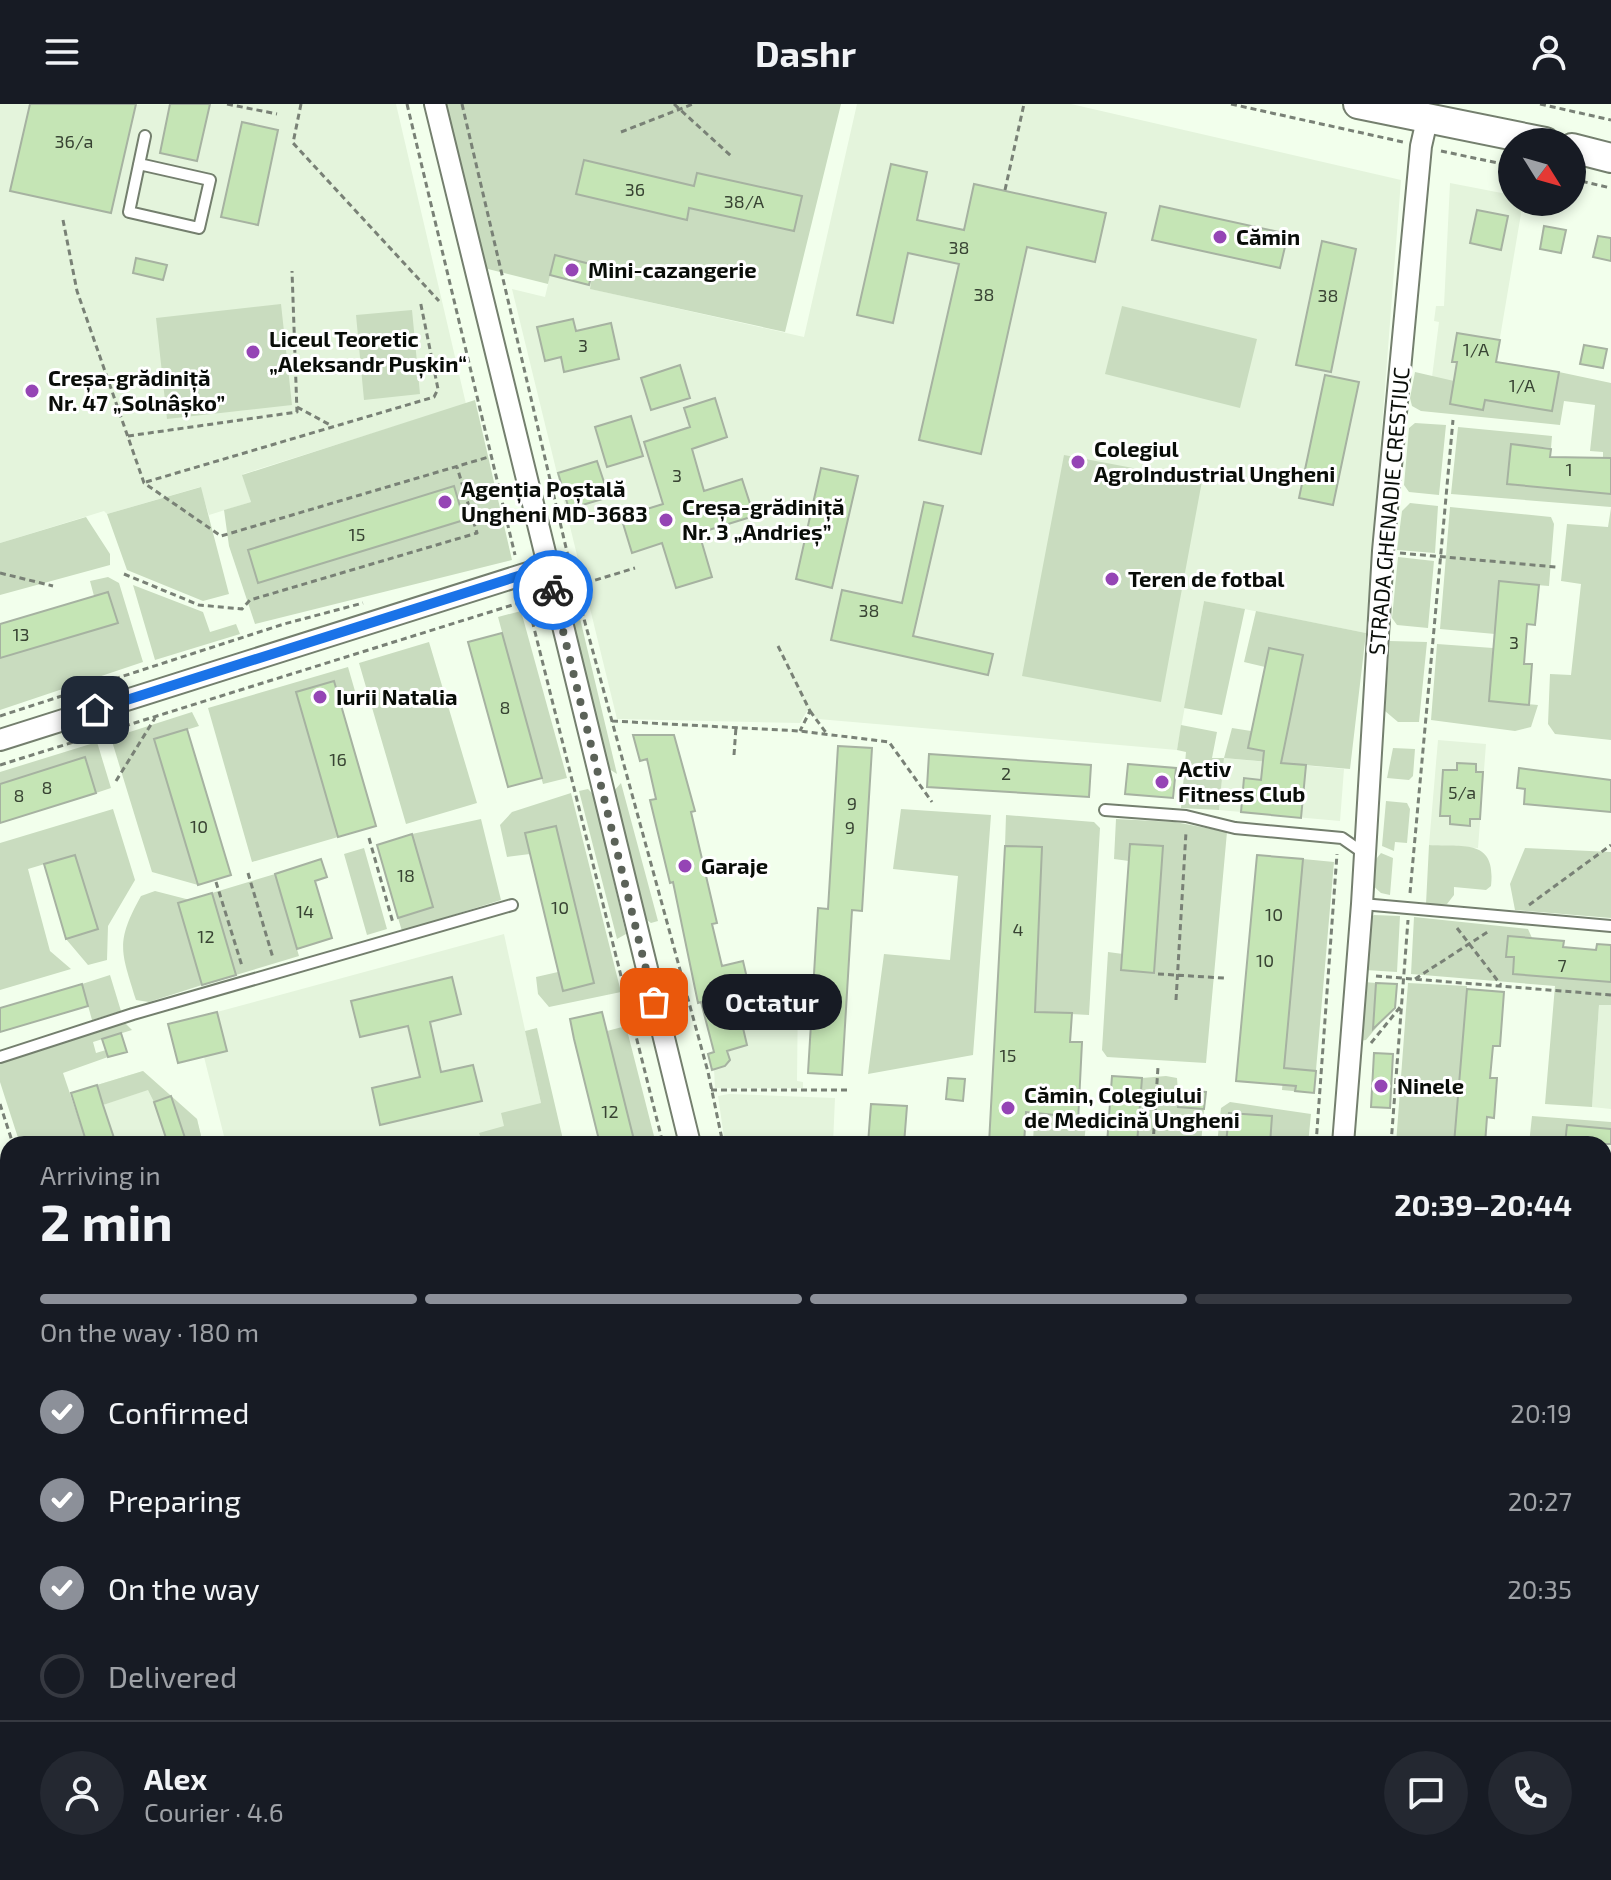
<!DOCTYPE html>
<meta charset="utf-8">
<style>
:root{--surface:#171b24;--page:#242831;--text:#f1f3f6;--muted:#9ea1a6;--line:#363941;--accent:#8c9099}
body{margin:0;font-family:"Exo 2",sans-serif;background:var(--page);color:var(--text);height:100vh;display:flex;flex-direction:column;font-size:30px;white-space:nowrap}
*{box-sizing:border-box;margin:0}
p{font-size:26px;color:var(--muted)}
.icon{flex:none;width:44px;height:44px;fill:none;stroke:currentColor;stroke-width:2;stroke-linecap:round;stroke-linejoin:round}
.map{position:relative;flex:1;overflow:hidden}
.details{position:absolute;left:0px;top:1032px;width:1612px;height:744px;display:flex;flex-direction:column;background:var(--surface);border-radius:24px 24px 0 0;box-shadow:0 4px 12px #0003}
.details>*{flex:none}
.needle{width:52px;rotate:127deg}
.fabs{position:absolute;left:1498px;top:24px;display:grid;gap:16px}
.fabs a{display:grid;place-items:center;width:88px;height:88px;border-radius:50%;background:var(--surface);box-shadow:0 4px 12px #0003;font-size:40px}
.pin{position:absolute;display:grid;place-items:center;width:68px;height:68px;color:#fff;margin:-34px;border-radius:16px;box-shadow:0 4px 12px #0006}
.courier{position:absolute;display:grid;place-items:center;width:80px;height:80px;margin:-40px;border:6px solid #1a73e8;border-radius:50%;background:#fff;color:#222;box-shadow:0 2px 10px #0007}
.bubble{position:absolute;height:56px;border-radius:28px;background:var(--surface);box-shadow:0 4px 12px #0003;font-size:26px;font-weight:700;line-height:56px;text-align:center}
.head em{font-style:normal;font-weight:700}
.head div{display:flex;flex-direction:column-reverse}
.head{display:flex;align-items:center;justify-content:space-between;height:136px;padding:0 40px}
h1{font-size:52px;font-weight:700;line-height:60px}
.bar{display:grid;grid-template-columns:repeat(4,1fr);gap:12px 8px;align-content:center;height:96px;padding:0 40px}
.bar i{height:10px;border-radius:6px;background:var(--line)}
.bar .current{background:var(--accent)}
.bar p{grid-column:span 4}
.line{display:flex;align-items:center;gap:20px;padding:0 40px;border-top:2px solid var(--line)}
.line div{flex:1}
.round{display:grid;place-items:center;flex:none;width:84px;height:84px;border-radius:42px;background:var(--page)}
ol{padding:0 40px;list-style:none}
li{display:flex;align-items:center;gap:24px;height:88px}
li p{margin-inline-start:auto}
li .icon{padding:8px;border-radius:50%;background:var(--accent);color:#fff;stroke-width:4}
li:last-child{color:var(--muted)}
li i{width:44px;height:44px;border:4px solid var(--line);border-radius:50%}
header{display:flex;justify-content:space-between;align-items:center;height:104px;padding:0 40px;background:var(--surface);font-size:36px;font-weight:700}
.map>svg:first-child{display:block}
.built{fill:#e4f4dc}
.green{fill:#c9dcbf}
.building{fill:#c5e5b5;stroke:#a6b2a1;stroke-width:2}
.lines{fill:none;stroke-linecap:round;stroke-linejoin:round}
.service-casing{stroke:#747f6e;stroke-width:14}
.minor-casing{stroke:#747f6e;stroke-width:24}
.tertiary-casing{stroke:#747f6e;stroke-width:28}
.secondary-casing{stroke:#747f6e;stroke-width:32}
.path{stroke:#798176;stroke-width:3;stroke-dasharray:6 4;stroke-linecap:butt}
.service{stroke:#fff;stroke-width:10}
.minor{stroke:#fff;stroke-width:20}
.tertiary{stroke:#fff;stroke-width:24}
.secondary{stroke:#fff;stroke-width:28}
.done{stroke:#5b6258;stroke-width:8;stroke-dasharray:0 14.4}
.route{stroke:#1a73e8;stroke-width:10}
.poi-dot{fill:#9545b5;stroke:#fff;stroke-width:3}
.labels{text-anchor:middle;stroke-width:6;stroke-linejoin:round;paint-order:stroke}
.number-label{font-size:18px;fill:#384333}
.poi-label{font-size:22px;font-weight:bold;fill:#090d08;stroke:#fff;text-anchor:start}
.street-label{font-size:22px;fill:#090d08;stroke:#fff}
</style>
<header><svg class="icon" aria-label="menu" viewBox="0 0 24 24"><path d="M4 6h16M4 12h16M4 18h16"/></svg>Dashr<svg class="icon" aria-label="person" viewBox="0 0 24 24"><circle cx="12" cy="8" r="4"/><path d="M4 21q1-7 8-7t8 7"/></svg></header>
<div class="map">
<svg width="1611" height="1776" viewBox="0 0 1611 1776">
<rect width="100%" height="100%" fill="#f2ffec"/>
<path class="built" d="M0,0H396L466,300L243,370L251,398L209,411L200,383L107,410L104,407L0,439Z
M857,0H1071L1401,76L1366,529L1204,497L1177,646L818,615L807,607L800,619L617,615L512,185L545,193L555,151L595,161L591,185L804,233Z
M1450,79L1512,91V98H1523L1496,257L1559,268L1552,307L1485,296L1483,306L1450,300L1432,273L1439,218L1434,217L1436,202H1444Z
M1438,636L1486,640L1478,744L1429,741Z
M1224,654L1344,665L1340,717L1219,706Z
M504,830L541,999L509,1040H226L204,953L227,947L217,908Z
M798,886L797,977L803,978V984H715L714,965L725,962L730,956L727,947L747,941L737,901Z
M1599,901H1611V1005L1592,1003Z
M143,967L197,1015L203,1040H116L97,981Z
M729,990L835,994L833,1040H725L718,992Z
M1604,1473L1611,1474V1776H1342V1768H1604Z
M31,1768H1133V1776H30Z"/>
<path class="green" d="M445,0H841L785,228L590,185L594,161L555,151L548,180L484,164Z
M281,200L292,301L167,315L156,214Z
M1122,202L1257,235L1240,304L1105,270Z
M412,206L420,290L364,296L356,211Z
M1415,268L1454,277L1450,300L1483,306L1485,296L1552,307L1559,268L1611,279V354L1603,353V348L1590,347L1595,301L1564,297L1560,321L1421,307L1412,302L1410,294Z
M475,296L512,456L255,520L229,442L224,406L251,398L242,371Z
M1415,319L1446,321L1439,391L1409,388L1404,381L1409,324Z
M1458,323L1552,332L1551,344L1539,343L1538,348L1511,341L1507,380L1519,382L1520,376L1536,383L1611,390V403L1451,390Z
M1064,351L1202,377L1161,598L1022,572Z
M201,383L229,490L203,497L127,466L107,410Z
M1410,399L1438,402L1435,449L1397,446L1402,407Z
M1450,403L1551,413L1554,420L1549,482L1499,478L1495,530L1440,525Z
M1611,404V636L1555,630L1548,620L1550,570L1571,571L1581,480L1561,477L1567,420L1608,423Z
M86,413L110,450V461L0,491V439Z
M1398,453L1434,457L1428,524L1397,521L1392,514Z
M108,473L119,479L143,558L0,606V554L117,519L108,488L94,492L90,477Z
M133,481L203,508L210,528L236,520L240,530L155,556Z
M574,489L617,670L606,663L565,491Z
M1204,497L1245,505L1222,611L1184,604Z
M521,507L567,674L543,680L498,513Z
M1256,507L1366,529L1350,665L1224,654L1219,706L1181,704L1186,648L1177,646L1181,621L1217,628L1212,654H1224L1232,624L1251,627L1248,644L1282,651L1303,551L1269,544L1265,563L1244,558Z
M1390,537L1427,538L1419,618H1398L1385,607Z
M429,538L477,699L406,720L359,559Z
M1437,540L1493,544L1491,569L1495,585H1490L1489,597L1538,601L1531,623L1515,627L1431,616Z
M348,563L357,594L340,599L334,577L296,588L338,733L252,758L208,604Z
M192,608L199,622L154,636L198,781L152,768L111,634Z
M97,638L111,684L96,689L84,654L0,680V668Z
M1393,644L1415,645L1413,672L1409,676L1387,674Z
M621,679L658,817L651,819L644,814L613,688Z
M588,685L593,690L626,830L617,835L579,687Z
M571,689L621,888L549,903L538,890L536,873L558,868L563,887L594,879L556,722L525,729L530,750L507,753L500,721L512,708Z
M1386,697L1407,699L1410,705L1407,739L1395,738L1394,747L1382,742Z
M113,705L135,776L108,822L107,856L88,861L66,835L98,825L75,751L28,765L50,847L71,865L0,886V739Z
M901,705L991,711L973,951L868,970L884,850L950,856L958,772L893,765Z
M1006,711L1094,718L1100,724L1089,911L1035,908L1042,744L1005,742Z
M481,715L501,796L402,827L398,814L433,803L412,730Z
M1116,715L1175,718L1227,728L1206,959L1107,953L1102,946L1108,848L1123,850L1122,866L1154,868L1163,742L1131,740L1129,757L1114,755Z
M1429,741C1466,743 1496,735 1491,782L1486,786L1454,783V791L1447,800H1426Z
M364,744L387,825L367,831L344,750Z
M1525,744L1611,748V814L1515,806L1510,780Z
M1381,749L1393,754L1390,791L1381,789L1371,780L1372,760Z
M1303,755L1334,758L1314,989L1282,986Z
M275,770L299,852L236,871L212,789Z
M155,787L190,796L178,800L202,881L149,898L136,896C121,847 115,839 141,792Z
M1374,811L1400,812L1397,868L1365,866L1368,816Z
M1414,813L1528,825L1532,834L1508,832L1506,852L1514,853L1513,870L1611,878V901H1599L1592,1003L1545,1000L1555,882L1411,870Z
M110,871L121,907L92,916L82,880Z
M1364,878L1376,879L1373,917L1381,918L1366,936L1359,937Z
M1408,879L1467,882L1454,1040H1396Z
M124,918L132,926L93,938L96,949L106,946L108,953L63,969L87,1040H20L0,978V958Z
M626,922L656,1040H635L607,927Z
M537,924L564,1040H483L479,1029L504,1022L501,1009L541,999L525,927Z
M143,967L197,1015L203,1040H187L171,992L154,998L148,986L103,1001L97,981Z
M1036,969L1055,1011L1054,1024L1067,1025L1068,1017L1086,1020L1084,1040H1033Z
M1166,972L1177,974L1179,1003L1204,1005L1201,1040H1137L1142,974Z
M1230,998L1311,1010L1308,1040H1270L1229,1009L1226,1040H1217L1221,1004Z
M1532,1012L1611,1018V1025L1565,1040H1529Z
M1604,1137H1611V1252L1604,1254Z
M8,1162V1173L2,1176L8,1193V1290L0,1264V1165Z
M1133,1768H1270V1776H1133Z"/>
<path class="building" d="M30,0H136L111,109L10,87Z
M170,0H210L197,57L160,49Z
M242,18L278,26L258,121L221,113Z
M584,56L694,82L697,69L802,92L794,127L689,104L687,116L576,90Z
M891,60L927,68L917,116L964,126L974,80L1106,109L1095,158L1027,143L981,350L919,336L959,160L908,149L893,219L857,211Z
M1160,102L1288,130L1280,164L1152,136Z
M1477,106L1508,112L1501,146L1470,139Z
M1544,122L1566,126L1561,149L1540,145Z
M1598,132L1611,134V157L1593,153Z
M1322,137L1356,145L1331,268L1296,261Z
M555,151L594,161L589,181L550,171Z
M136,154L167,161L163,176L133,169Z
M573,215L576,227L611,219L619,255L564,268L561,253L545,257L537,223Z
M1457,229L1500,236L1496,258L1559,268L1552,307L1485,296L1483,306L1450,300L1457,258H1452Z
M1584,241L1607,245L1603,264L1580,260Z
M680,261L690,294L651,306L641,274Z
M1325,271L1359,278L1333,401L1299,394Z
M715,294L727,333L692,345L704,387L742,375L754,412L699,429L712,473L676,484L662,439L632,449L621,413L663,400L644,338L690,323L684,304Z
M631,312L643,352L607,363L595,323Z
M1511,340L1551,345L1550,353L1611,354V390L1507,380Z
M597,357L609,393L569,405L558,369Z
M821,364L858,372L832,484L796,475Z
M454,382L464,416L258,479L248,446Z
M924,398L943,402L913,532L993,550L988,571L831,536L842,486L902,499Z
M1499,477L1539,481L1535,521L1527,520L1524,560H1532L1529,601L1489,597Z
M108,488L118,519L0,554V520Z
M502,529L542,674L508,683L468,538Z
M1269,544L1303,551L1281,659L1306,661L1301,714L1241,708L1244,674L1261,676L1264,647L1248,644Z
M334,577L376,722L338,733L296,588Z
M187,625L231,771L198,781L154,635Z
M633,631H674L695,707L691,708L717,819L712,820L722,862L743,857L750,887L735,890L747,941L727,947L730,956L725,962L712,966L708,950L714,948L701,898L698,899L673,778L670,779L650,696L656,695L647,655L640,657Z
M838,642L872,644L862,807L852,806L842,971L808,969L818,804L828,805Z
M929,650L1091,661L1089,693L927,683Z
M85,653L96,689L0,719V680Z
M1457,659L1476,660V668H1483L1480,715H1470V722L1450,720V712H1440L1443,666H1457Z
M1128,660L1176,664L1173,694L1125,690Z
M1519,664L1611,676V708L1524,700L1525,685L1517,684Z
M556,722L594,879L563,887L525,729Z
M412,730L433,803L398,814L377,741Z
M1130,740L1163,742L1154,869L1121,866Z
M1005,742L1042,743L1035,908L1072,909L1070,938H1082L1078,1018L1055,1016V1011L1026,1008L1024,1040H989Z
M75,751L98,825L66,835L44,760Z
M1257,751L1303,755L1284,964L1316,967L1314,989L1295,987L1296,982L1236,977Z
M321,755L327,773L315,777L332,834L297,845L275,770Z
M212,789L236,871L202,881L178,799Z
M1508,832L1564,837L1563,843L1596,846L1597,840L1611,841V878L1513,870L1514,853H1506Z
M452,873L461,910L430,918L441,968L473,961L482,997L380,1021L372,984L420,973L408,922L360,933L351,897Z
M1376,879L1397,880L1395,904L1373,925Z
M82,880L88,902L0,928V904Z
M1467,885L1504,888L1500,942H1493L1490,974H1497L1494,1014L1487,1013L1485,1040H1454Z
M217,908L227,947L178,959L168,920Z
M602,908L635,1040H600L574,935L570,915Z
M121,929L127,948L108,953L102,935Z
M1374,949L1393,950L1390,1004L1371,1003Z
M1112,972L1142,974L1137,1040H1107Z
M948,974L965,975L963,997L946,995Z
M97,981L103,1001L116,1040H87L71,989Z
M1180,986L1206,988L1204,1005L1178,1003Z
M171,992L187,1040H168L154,998Z
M871,1000L907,1002L904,1040H868Z
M1229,1009L1272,1012L1270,1040H1226Z
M1567,1021L1611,1025V1040H1565Z"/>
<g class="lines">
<g class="service-casing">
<path id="service" d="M139,60L210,76L199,124L129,108L145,32
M1105,706L1186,712L1235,724L1342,734L1365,750
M1362,800L1611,822
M0,953L133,910L512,801
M575,1776V1768"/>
</g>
<g class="minor-casing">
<path id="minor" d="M435,0L690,1040
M0,636L547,463
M1343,1040L1362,800L1383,447L1421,42L1427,16
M0,1354L8,1379"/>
</g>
<g class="tertiary-casing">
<path id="tertiary" d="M0,1406L8,1403
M1604,1424H1611
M1304,1776L1305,1768"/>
</g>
<g class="secondary-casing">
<path id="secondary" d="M1358,0L1545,38
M1572,44L1611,54"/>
</g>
<path class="path" d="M227,0L277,10
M301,0L293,39L439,197
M407,0L515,451
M462,0L575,482L708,968L723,1040
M674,0L731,52
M1231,0L1403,38
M1540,0L1611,16
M621,28L693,0
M1441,47L1512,62
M1572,75L1611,84
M1005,86L1024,0
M63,116L77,187L144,379L221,432L492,352
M297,303L332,322
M128,332L297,308L292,167
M146,378L434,293L438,285L420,196
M1400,449L1556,463
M0,469L53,482
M124,470L199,501L242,505L250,496L477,429L457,363
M576,482L635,464
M525,488L663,1040
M778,542L810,607L800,627
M810,607L827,630
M0,612L284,520L363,499
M612,617L800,627L889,638L932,698
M734,651L736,623
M0,661L538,493
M116,677L155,614
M369,734L393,819
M248,769L273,854
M216,778L242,862
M1410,789L1453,316
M1529,801L1611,741
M1457,824L1501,881
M1158,870L1224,874
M1376,872L1611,891
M1415,875L1489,827
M1176,896L1186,728
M1371,939L1401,902
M711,986H850
M0,1000L13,1040
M1153,1040L1158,963
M1316,1040L1337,750
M1391,1040L1408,816
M0,1287L8,1313
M1604,1321L1611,1314
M1604,1372H1611
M1604,1468H1611
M1275,1776V1768
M1339,1776V1768"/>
<use href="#service" class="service"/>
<use href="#minor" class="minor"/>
<use href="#tertiary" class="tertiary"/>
<use href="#secondary" class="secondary"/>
</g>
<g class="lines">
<path class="done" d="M553,486L654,898"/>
<path class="route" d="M95,606L547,463L553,486"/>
</g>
<g class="poi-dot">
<circle cx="1220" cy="133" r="8"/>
<circle cx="572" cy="166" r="8"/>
<circle cx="253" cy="248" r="8"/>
<circle cx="32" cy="287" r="8"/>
<circle cx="1078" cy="358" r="8"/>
<circle cx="445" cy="398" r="8"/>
<circle cx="666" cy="416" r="8"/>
<circle cx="1112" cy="475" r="8"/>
<circle cx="320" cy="593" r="8"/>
<circle cx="1162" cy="678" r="8"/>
<circle cx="685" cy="762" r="8"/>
<circle cx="1381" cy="982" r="8"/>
<circle cx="1008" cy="1004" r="8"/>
</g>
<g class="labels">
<g class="number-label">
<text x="74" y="44">36/a</text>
<text x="635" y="92">36</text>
<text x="744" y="104">38/A</text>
<text x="959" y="150">38</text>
<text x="984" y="197">38</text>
<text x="1328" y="198">38</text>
<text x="583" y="248">3</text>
<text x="1476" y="252">1/A</text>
<text x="1522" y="288">1/A</text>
<text x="1569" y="372">1</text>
<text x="677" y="378">3</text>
<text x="357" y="437">15</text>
<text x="869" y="513">38</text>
<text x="21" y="537">13</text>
<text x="1514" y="545">3</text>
<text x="505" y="610">8</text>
<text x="338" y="662">16</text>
<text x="1006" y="676">2</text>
<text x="47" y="690">8</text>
<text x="1462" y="695">5/a</text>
<text x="19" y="698">8</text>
<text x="852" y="706">9</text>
<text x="199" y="729">10</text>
<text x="850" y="730">9</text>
<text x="406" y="778">18</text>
<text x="560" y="810">10</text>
<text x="305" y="814">14</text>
<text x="1274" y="817">10</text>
<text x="1018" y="832">4</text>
<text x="206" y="839">12</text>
<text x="1265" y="863">10</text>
<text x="1562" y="868">7</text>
<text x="1008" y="958">15</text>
<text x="610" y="1014">12</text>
</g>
<g class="poi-label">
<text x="1236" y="141">Cămin</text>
<text x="588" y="174">Mini-cazangerie</text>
<text x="269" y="243">Liceul Teoretic<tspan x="269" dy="25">„Aleksandr Pușkin“</tspan></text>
<text x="48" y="282">Creșa-grădiniță<tspan x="48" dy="25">Nr. 47 „Solnâșko”</tspan></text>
<text x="1094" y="353">Colegiul<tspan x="1094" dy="25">AgroIndustrial Ungheni</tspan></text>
<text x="461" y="393">Agenția Poștală<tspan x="461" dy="25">Ungheni MD-3683</tspan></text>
<text x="682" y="411">Creșa-grădiniță<tspan x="682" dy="25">Nr. 3 „Andrieș”</tspan></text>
<text x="1128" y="483">Teren de fotbal</text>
<text x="336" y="601">Iurii Natalia</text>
<text x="1178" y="673">Activ<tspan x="1178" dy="25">Fitness Club</tspan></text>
<text x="701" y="770">Garaje</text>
<text x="1397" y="990">Ninele</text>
<text x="1024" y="999">Cămin, Colegiului<tspan x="1024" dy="25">de Medicină Ungheni</tspan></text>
</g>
<g class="street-label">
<text transform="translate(1389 407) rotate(-85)" y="8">STRADA GHENADIE CRESTIUC</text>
</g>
</g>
</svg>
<div class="fabs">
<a><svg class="needle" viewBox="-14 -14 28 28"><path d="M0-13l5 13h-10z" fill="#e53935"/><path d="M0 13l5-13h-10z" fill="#9ea1a6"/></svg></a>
</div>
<div class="pin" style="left:654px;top:898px;background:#ea580c"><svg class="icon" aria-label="bag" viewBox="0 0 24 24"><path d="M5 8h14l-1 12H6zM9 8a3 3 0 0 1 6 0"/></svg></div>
<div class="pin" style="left:95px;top:606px;background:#1f2937"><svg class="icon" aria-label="home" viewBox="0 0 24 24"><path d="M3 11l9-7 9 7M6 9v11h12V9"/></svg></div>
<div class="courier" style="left:553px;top:486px"><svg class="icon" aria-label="bike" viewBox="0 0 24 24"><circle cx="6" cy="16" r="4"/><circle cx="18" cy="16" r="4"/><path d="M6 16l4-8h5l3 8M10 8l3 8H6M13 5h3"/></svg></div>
<div class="bubble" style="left:702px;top:870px;width:140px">Octatur</div>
<section class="details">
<div class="head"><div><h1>2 min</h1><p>Arriving in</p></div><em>20:39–20:44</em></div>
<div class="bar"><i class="current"></i><i class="current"></i><i class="current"></i><i></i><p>On the way · 180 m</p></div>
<ol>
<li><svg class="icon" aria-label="check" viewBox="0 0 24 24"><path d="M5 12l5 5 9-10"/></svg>Confirmed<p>20:19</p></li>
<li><svg class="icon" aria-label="check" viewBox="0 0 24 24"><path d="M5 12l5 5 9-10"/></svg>Preparing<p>20:27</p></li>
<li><svg class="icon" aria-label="check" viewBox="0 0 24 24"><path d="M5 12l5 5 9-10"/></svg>On the way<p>20:35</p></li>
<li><i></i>Delivered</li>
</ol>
<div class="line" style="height:144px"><a class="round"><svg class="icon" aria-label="person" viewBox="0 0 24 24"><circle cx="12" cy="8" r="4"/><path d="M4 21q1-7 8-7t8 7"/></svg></a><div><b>Alex</b><p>Courier · 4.6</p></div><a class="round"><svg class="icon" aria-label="chat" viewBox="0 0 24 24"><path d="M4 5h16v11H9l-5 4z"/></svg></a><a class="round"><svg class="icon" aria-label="phone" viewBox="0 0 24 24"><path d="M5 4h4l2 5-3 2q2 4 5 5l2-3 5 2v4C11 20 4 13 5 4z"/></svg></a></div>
</section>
</div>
